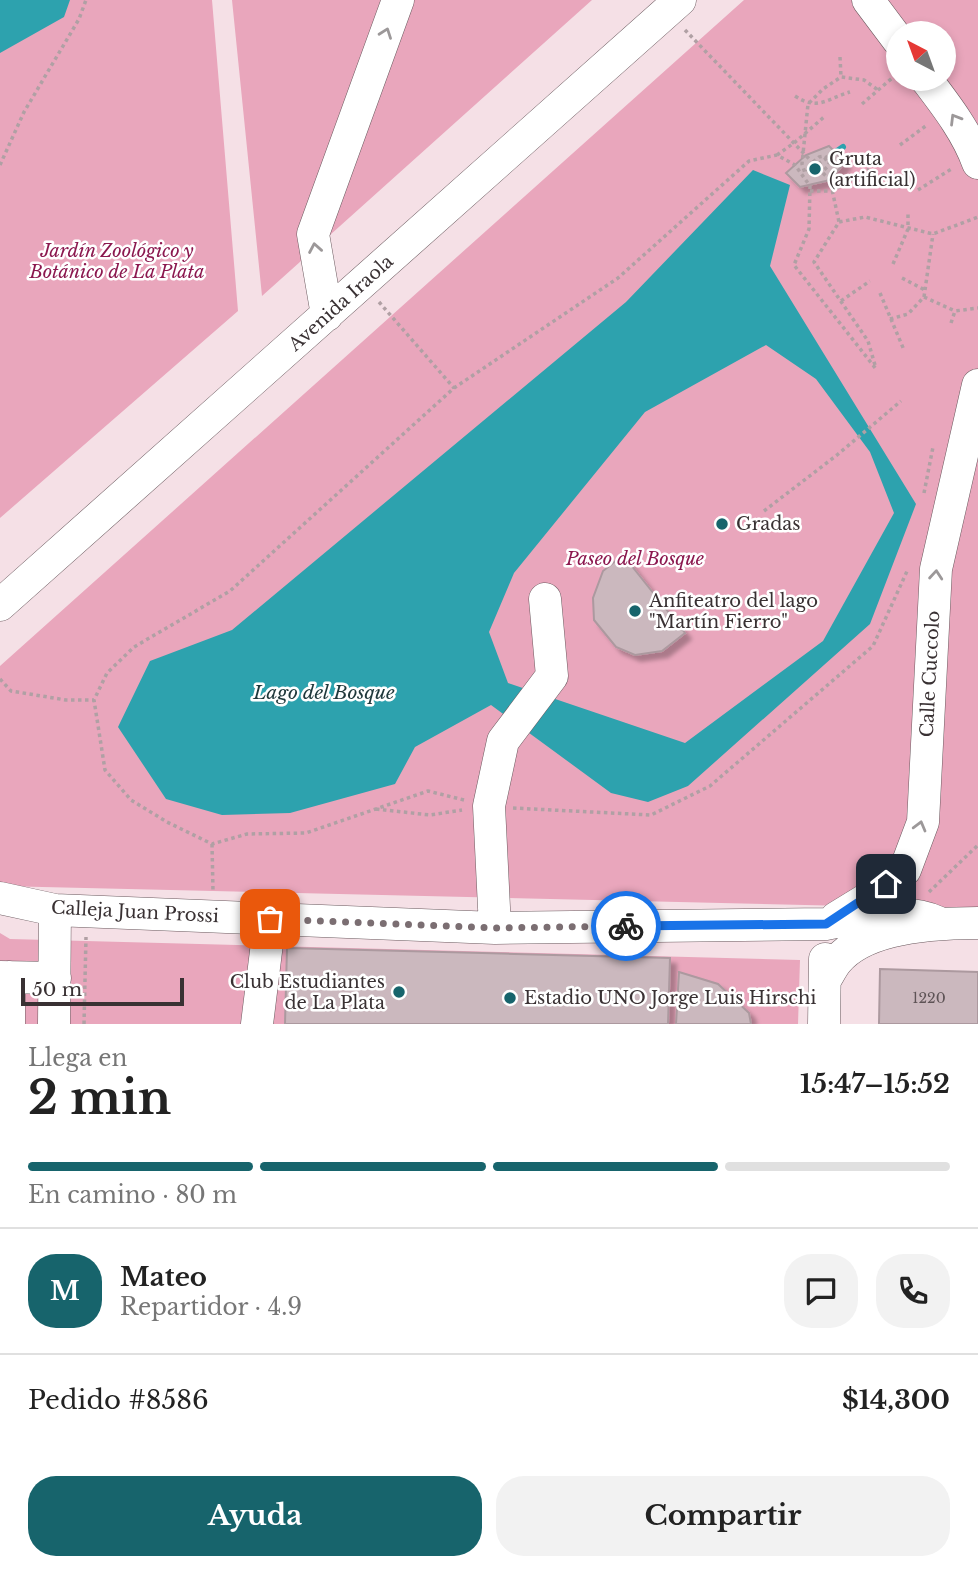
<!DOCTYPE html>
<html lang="es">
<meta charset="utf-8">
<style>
:root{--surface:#fff;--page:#f2f2f2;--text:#222;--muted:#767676;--line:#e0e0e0;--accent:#17646c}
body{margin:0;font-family:"Libre Baskerville",serif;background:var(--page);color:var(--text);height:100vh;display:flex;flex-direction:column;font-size:26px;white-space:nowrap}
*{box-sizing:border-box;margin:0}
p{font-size:23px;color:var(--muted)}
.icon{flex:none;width:38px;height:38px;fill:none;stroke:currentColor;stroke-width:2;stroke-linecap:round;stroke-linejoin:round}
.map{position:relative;height:1024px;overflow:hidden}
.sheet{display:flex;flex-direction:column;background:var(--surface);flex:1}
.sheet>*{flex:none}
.needle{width:46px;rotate:319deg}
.fabs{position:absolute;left:886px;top:21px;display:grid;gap:14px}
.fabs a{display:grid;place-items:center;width:70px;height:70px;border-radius:50%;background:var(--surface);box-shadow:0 4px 10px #0003;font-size:35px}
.scale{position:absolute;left:21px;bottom:18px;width:163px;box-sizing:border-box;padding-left:7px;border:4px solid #393133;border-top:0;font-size:19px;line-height:24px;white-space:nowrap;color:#393133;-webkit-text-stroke:5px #fff;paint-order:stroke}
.pin{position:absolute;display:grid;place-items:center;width:60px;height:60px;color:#fff;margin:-30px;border-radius:14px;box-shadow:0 4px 10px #0006}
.courier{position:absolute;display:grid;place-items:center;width:70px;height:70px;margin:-35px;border:5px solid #1a73e8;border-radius:50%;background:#fff;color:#222;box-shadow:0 2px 9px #0007}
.summary em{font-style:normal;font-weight:700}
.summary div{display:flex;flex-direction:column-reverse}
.summary{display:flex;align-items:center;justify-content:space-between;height:119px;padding:0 28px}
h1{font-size:46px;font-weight:700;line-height:52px}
.bar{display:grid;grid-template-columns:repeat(4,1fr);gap:10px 7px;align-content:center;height:84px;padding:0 28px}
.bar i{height:9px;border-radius:5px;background:var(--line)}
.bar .current{background:var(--accent)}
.bar p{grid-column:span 4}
.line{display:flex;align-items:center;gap:18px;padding:0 28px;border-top:2px solid var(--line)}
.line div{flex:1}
.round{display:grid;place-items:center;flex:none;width:74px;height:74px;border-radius:28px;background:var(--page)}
.button{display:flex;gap:14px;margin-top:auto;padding:14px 28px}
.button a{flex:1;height:80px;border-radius:28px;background:var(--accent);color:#fff;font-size:28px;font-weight:700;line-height:80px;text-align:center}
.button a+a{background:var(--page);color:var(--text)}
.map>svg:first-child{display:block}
.green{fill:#e9a6bc;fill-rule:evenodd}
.water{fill:#2da2ae;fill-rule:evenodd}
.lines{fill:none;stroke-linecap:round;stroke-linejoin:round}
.stream{stroke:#2da2ae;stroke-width:6}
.building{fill:#cbb8be;stroke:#ac999f;stroke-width:2;filter:url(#shadow)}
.minor-casing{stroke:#6b5a5f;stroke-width:33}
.path{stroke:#b0a0a4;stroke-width:3.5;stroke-dasharray:3.5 3.5;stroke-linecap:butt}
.minor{stroke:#fff;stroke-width:32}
.path-bridge{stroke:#b0a0a4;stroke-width:3.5;stroke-dasharray:3.5 3.5;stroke-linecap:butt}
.oneway{stroke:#9c9899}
.done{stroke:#7b6e72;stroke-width:7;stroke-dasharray:0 12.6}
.route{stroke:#1a73e8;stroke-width:9}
.poi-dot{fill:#17646c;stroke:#fff;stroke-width:2.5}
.labels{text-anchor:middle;stroke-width:5;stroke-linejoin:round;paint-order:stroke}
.number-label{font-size:14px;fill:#5e5356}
.poi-label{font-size:18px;fill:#393133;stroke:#fff;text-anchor:start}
.park-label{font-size:18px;font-style:italic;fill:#8b184f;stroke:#fff}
.street-label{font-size:18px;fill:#393133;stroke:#fff}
.water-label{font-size:19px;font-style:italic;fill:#1f383b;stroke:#fff}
</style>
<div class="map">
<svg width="978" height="1024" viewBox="0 0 978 1024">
<defs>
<filter id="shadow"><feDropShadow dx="6" dy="6" stdDeviation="2" flood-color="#0004"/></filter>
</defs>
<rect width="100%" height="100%" fill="#f5e0e6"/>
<path class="green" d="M0,0H212L238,311L0,518Z
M232,0H592L262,296Z
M744,0H978V909L0,886V666ZM898,33H943V79H898Z
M0,933L10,939L800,960L798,1024H0Z"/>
<path class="water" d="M0,0H70L64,17L0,53Z
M753,170L790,185L770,266L916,504L870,624L688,786L648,802L611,793L491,705L415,747L395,784L290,813L222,815L166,799L118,727L150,661L232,630L626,302ZM766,345L816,379L870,452L894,513L823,641L685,743L508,683L489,632L514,573L645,412Z"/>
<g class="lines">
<path class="stream" d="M830,156L843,147"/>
</g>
<path class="building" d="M829,146L845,162L830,180L800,187L786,173L806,155Z
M623,555L685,633L662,651L635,655L616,647L594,620L593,598L603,571Z
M287,948L670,958L668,1024H285Z
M880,969L978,972V1024H879Z
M679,972L718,984L749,1013L751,1024H676Z"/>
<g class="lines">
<g class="minor-casing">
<path id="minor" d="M868,0L898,40
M926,79C945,104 967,132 978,163
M327,315L313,234L398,0
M0,605L680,0
M0,898L55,910L495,928L826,924C863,917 905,906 940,923
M836,918L867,899L905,870L923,822L936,569L978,385
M495,928L489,806L503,741L552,676L545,599
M0,977L55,978
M825,980C829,974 832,967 837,961C866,926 936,923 978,923
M9,1024V977
M54,1024L55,910
M257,1024L270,919
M824,1024L825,959"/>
</g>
<path class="path" d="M685,30L815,165
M840,57L841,77
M795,96C818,111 826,99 850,92
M862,104L898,73
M900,145L927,125
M777,155L794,143L824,117
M827,158L805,173L802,164L808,104L823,89L841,77L864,80L878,90
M813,162L819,157L825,156L830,161L828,166L822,172
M0,165L24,112L79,19L86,0
M818,168L830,180L839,222
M918,190L953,168
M810,191H832L869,169
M893,264L908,229V212
M902,278L925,290
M880,293L904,350
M924,297L955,311
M841,301L870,281
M379,302L454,388
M890,319L908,314L924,297L933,234
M951,323L955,311L978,308
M875,365L868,341L814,262L839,222L865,217L933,234L978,217
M924,493L933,447
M764,511L837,455L901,401
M0,679L11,691L66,700H94
M464,800L428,791L306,833L247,834L212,844L167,822L131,800L105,770L94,700L107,673L134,647L230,591L454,388L618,278L749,161L777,155L795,165L810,186L809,229L794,265L876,369
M513,808L651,815L710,786L873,646L908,569
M376,809L430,815L462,810
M212,844L213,891
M929,892L978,845
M84,1024L86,937"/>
<use href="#minor" class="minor"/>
<path class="path-bridge" d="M815,165L818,168"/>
</g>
<defs><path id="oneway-chevron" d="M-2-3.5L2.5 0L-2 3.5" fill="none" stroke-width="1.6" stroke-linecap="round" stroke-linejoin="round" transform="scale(1.75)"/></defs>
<g class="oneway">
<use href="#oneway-chevron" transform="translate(386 33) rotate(-70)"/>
<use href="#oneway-chevron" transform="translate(955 119) rotate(-121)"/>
<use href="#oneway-chevron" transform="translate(315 248) rotate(-100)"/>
<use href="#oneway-chevron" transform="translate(936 575) rotate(-85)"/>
<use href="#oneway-chevron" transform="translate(920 826) rotate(-75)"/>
</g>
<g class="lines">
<path class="done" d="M270,919L495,928L626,926"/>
<path class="route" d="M626,926L826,924L886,884"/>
</g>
<g class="poi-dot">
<circle cx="815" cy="169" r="7"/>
<circle cx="722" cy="524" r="7"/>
<circle cx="635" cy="611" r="7"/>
<circle cx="399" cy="992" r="7"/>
<circle cx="510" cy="998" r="7"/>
</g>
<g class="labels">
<g class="number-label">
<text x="929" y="1003">1220</text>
</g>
<g class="poi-label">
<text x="829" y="165">Gruta<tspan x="829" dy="21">(artificial)</tspan></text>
<text x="736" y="530">Gradas</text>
<text x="649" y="607">Anfiteatro del lago<tspan x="649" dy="21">"Martín Fierro"</tspan></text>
<text x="385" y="988" text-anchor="end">Club Estudiantes<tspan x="385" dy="21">de La Plata</tspan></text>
<text x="524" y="1004">Estadio UNO Jorge Luis Hirschi</text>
</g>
<g class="park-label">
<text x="117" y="257">Jardín Zoológico y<tspan x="117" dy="21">Botánico de La Plata</tspan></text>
<text x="635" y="565">Paseo del Bosque</text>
</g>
<g class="street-label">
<text transform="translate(341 303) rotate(-42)" y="6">Avenida Iraola</text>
<text transform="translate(930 674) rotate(-87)" y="6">Calle Cuccolo</text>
<text transform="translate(135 912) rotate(3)" y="6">Calleja Juan Prossi</text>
</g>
<g class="water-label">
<text x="324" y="699">Lago del Bosque</text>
</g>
</g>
</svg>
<div class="fabs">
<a><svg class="needle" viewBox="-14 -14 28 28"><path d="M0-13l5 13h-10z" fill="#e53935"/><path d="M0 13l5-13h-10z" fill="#767676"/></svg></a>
</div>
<div class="scale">50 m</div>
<div class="pin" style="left:270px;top:919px;background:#ea580c"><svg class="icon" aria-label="bag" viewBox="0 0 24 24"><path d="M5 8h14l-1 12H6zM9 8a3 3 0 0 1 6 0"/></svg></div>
<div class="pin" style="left:886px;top:884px;background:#1f2937"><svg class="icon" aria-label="home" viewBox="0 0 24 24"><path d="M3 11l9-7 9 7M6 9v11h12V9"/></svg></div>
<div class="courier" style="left:626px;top:926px"><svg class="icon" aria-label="bike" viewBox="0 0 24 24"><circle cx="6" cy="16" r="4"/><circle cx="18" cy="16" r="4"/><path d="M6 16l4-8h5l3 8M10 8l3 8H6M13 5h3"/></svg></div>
</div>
<section class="sheet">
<div class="summary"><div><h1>2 min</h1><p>Llega en</p></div><em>15:47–15:52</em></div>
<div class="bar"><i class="current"></i><i class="current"></i><i class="current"></i><i></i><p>En camino · 80 m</p></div>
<div class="line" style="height:126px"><b class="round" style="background:var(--accent);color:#fff">M</b><div><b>Mateo</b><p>Repartidor · 4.9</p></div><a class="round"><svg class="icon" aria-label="chat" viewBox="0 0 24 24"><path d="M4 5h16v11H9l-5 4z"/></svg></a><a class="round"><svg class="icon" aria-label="phone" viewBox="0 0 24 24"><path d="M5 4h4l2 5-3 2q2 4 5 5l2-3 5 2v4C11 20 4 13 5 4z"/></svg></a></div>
<div class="line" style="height:91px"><div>Pedido #8586</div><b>$14,300</b></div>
<div class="button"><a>Ayuda</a><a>Compartir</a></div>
</section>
